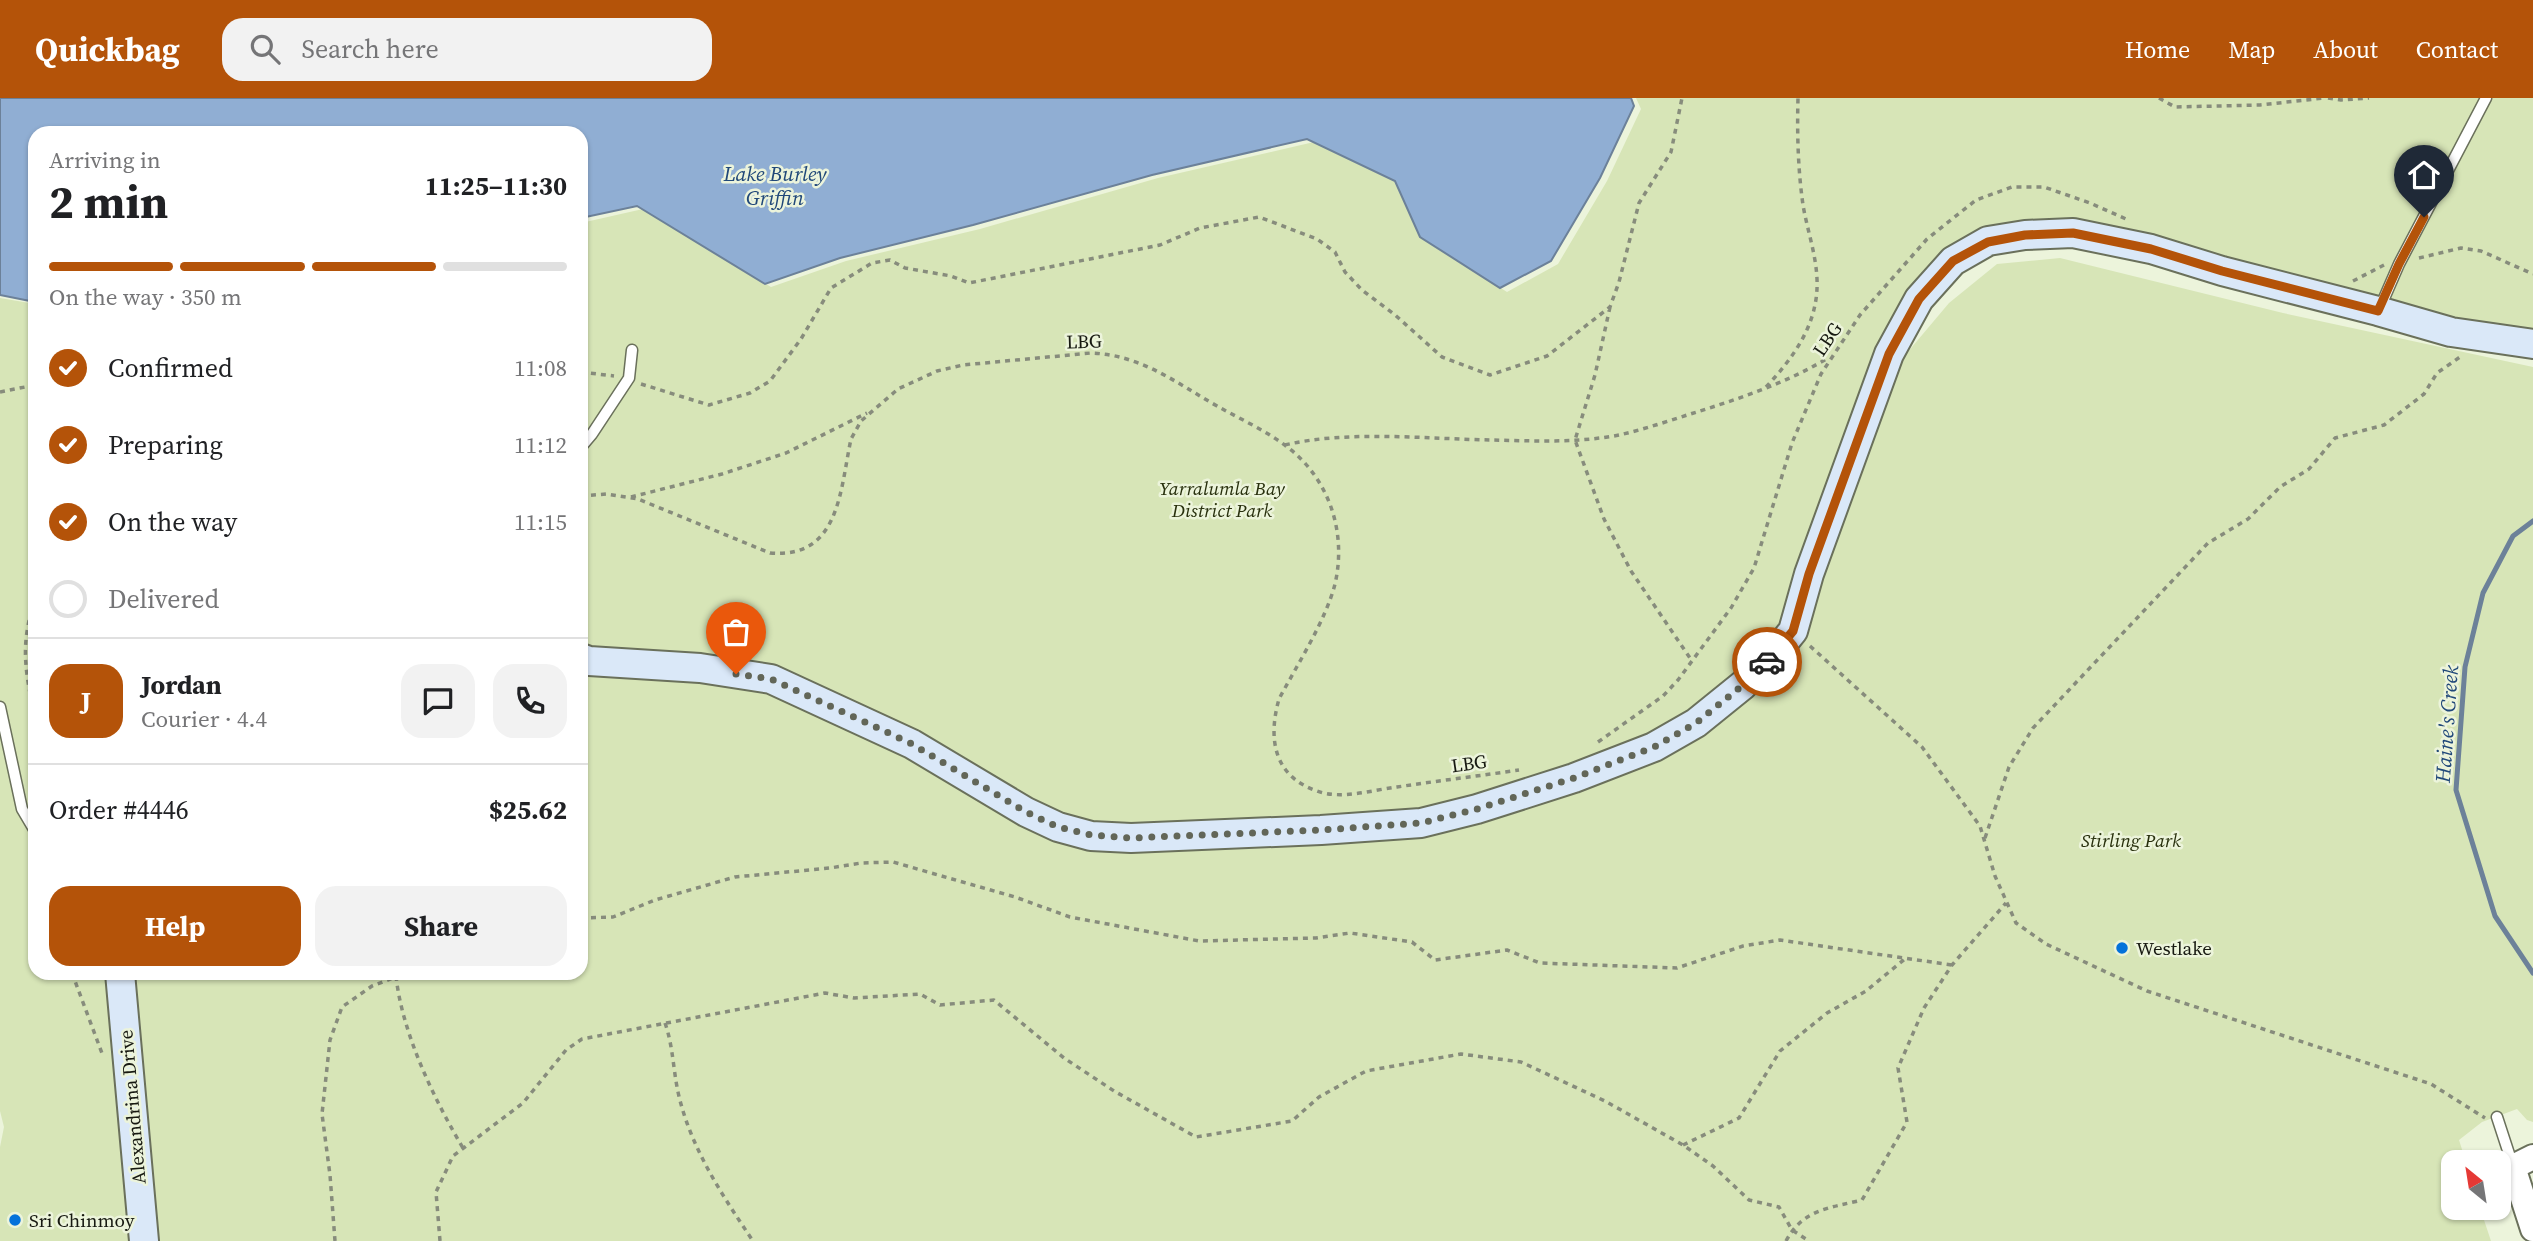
<!DOCTYPE html>
<meta charset="utf-8">
<style>
:root{--surface:#fff;--page:#f2f2f2;--text:#202124;--muted:#757577;--line:#e0e0e0;--accent:#b45309}
body{margin:0;font-family:"Source Serif 4",serif;background:var(--page);color:var(--text);height:100vh;display:flex;flex-direction:column;font-size:26px;white-space:nowrap}
*{box-sizing:border-box;margin:0}
p{font-size:23px;color:var(--muted)}
.icon{flex:none;width:38px;height:38px;fill:none;stroke:currentColor;stroke-width:2;stroke-linecap:round;stroke-linejoin:round}
.map{position:relative;flex:1;overflow:hidden}
.panel{position:absolute;left:28px;top:28px;width:560px;height:854px;display:flex;flex-direction:column;background:var(--surface);border-radius:21px;box-shadow:0 2px 5px #0004}
.panel>*{flex:none}
.needle{width:46px;rotate:330deg}
.controls{position:absolute;left:2441px;top:1052px;display:grid;gap:14px}
.controls a{display:grid;place-items:center;width:70px;height:70px;border-radius:14px;background:var(--surface);box-shadow:0 2px 5px #0004;font-size:35px}
.pin{position:absolute;display:grid;place-items:center;width:60px;height:60px;color:#fff;margin:-72px -30px;border-radius:50% 50% 50% 0;rotate:-45deg;box-shadow:0 0 7px #0007}
.pin .icon{rotate:45deg}
.courier{position:absolute;display:grid;place-items:center;width:70px;height:70px;margin:-35px;border:5px solid #b45309;border-radius:50%;background:#fff;color:#222;box-shadow:0 2px 9px #0007}
.head em{font-style:normal;font-weight:700}
.head div{display:flex;flex-direction:column-reverse}
.head{display:flex;align-items:center;justify-content:space-between;height:119px;padding:0 21px}
h1{font-size:46px;font-weight:700;line-height:52px}
.bar{display:grid;grid-template-columns:repeat(4,1fr);gap:10px 7px;align-content:center;height:84px;padding:0 21px}
.bar i{height:9px;border-radius:5px;background:var(--line)}
.bar .selected{background:var(--accent)}
.bar p{grid-column:span 4}
.line{display:flex;align-items:center;gap:18px;padding:0 21px;border-top:2px solid var(--line)}
.line div{flex:1}
.round{display:grid;place-items:center;flex:none;width:74px;height:74px;border-radius:21px;background:var(--page)}
ol{padding:0 21px;list-style:none}
li{display:flex;align-items:center;gap:21px;height:77px}
li p{margin-inline-start:auto}
li .icon{padding:7px;border-radius:50%;background:var(--accent);color:#fff;stroke-width:4}
li:last-child{color:var(--muted)}
li i{width:38px;height:38px;border:4px solid var(--line);border-radius:50%}
.cta{display:flex;gap:14px;margin-top:auto;padding:14px 21px}
.cta a{flex:1;height:80px;border-radius:21px;background:var(--accent);color:#fff;font-size:28px;font-weight:700;line-height:80px;text-align:center}
.cta a+a{background:var(--page);color:var(--text)}
header{display:flex;align-items:center;gap:42px;box-sizing:border-box;height:98px;padding:0 35px;background:var(--accent);color:#fff}
header strong{font-size:33px}
nav{display:flex;gap:38px;margin-inline-start:auto;font-size:24px}
.search{width:490px;height:63px;background:var(--page);display:flex;align-items:center;gap:18px;box-sizing:border-box;padding:0 24px;border-radius:21px;color:var(--muted);font-size:26px}
.map>svg:first-child{display:block}
.green{fill:#d7e5b7}
.water{fill:#90aed3;stroke:#6c8199;stroke-width:2}
.lines{fill:none;stroke-linecap:round;stroke-linejoin:round}
.stream{stroke:#6c8199;stroke-width:5}
.service-casing{stroke:#6a705b;stroke-width:13}
.tertiary-casing{stroke:#6a705b;stroke-width:28}
.secondary-casing{stroke:#6a705b;stroke-width:32}
.path{stroke:#878c7c;stroke-width:3.5;stroke-dasharray:5 5;stroke-linecap:butt}
.service{stroke:#fff;stroke-width:10}
.tertiary{stroke:#fff;stroke-width:24}
.secondary{stroke:#dae8f8;stroke-width:28}
.done{stroke:#626658;stroke-width:7;stroke-dasharray:0 12.6}
.route{stroke:#b45309;stroke-width:9}
.poi-dot{fill:#0472da;stroke:#ecf4db;stroke-width:2.5}
.labels{text-anchor:middle;stroke-width:5;stroke-linejoin:round;paint-order:stroke}
.street-label{font-size:19px;fill:#171911;stroke:#ecf4db}
.park-label{font-size:19px;font-style:italic;fill:#28300d;stroke:#ecf4db}
.poi-label{font-size:19px;fill:#171911;stroke:#ecf4db;text-anchor:start}
.water-label{font-size:21px;font-style:italic;fill:#204879;stroke:#ecf4db}
</style>
<header>
<strong>Quickbag</strong>
<div class="search"><svg class="icon" aria-label="search" viewBox="0 0 24 24"><circle cx="10" cy="10" r="6"/><path d="M15 15l6 6"/></svg>Search here</div>
<nav><a>Home</a><a>Map</a><a>About</a><a>Contact</a></nav>
</header>
<div class="map">
<svg width="2533" height="1143" viewBox="0 0 2533 1143">
<rect width="100%" height="100%" fill="#ecf4db"/>
<path class="green" d="M1636,0H2533V237L2026,128L1919,192L1788,520L1744,578L1654,640L1422,716L1131,731L1058,720L771,572L740,562H701L581,548V125L643,111L771,189L846,163L980,131L1158,80L1314,44L1402,86L1427,143L1507,194L1558,166L1607,83L1641,11Z
M2060,160L2283,215L2533,269V1024L2527,1022L2517,1011L2482,1024L2459,1042L2466,1064H2454V1110H2480L2491,1143H153L134,875H581V568L762,586L1070,738L1364,733L1641,661L1791,531L1885,281L1949,205L1997,166Z
M0,200L35,206V875H121L145,1143H0V1049L4,1029L0,1013Z"/>
<path class="water" d="M0,0H1631L1634,8L1600,80L1551,163L1500,190L1420,139L1395,83L1307,41L1152,77L973,127L840,160L765,186L637,108L581,120V35H35V204L0,197Z"/>
<g class="lines">
<path class="stream" d="M2533,423L2513,438L2483,495L2465,569L2456,692L2495,818L2533,875"/>
<g class="service-casing">
<path id="service" d="M2379,212L2399,166L2486,0
M581,349L592,336L629,280L632,252
M0,609L22,711L35,733
M2497,1019L2513,1068"/>
</g>
<g class="tertiary-casing">
<path id="tertiary" d="M2533,1059L2513,1069L2533,1131"/>
</g>
<g class="secondary-casing">
<path id="secondary" d="M581,560L589,563L700,570L771,581L912,646L1026,714L1058,729L1091,738L1131,740L1321,732L1421,725L1477,711L1574,680L1654,649L1696,625L1743,587L1771,560L1793,533L1809,476L1889,256L1919,201L1953,163L1988,143L2025,137L2073,135L2151,151L2222,173L2378,213L2451,234L2533,246
M120,875L144,1143"/>
</g>
<path class="path" d="M2159,0L2175,9L2260,7L2324,0
M2328,0L2341,2L2369,0
M2419,160L2461,150L2481,153L2533,176
M2353,183L2384,167
M1610,209L1595,277L1575,342L1604,421L1631,473L1692,563
M581,274L614,278
M641,286L709,307L750,295L770,283L801,241L831,190L872,165L890,162L905,170L951,178L969,185L1160,147L1200,130L1259,119L1317,141L1335,154L1345,174L1362,192L1394,216L1442,259L1490,277L1547,258L1610,209L1619,184L1639,105L1671,54L1682,0
M1766,289C1794,259 1819,225 1817,181C1816,156 1807,131 1803,107C1798,72 1797,36 1798,0
M0,294L35,287
M1285,347C1347,332 1428,341 1492,342C1533,343 1578,345 1619,337C1646,331 1674,321 1700,313C1744,299 1788,284 1828,260
M581,398L606,396L638,401L770,455C840,461 840,392 851,341L861,323L898,291L937,273L963,267L1091,255C1141,257 1175,284 1217,308C1240,321 1265,332 1286,348C1329,380 1347,434 1335,486C1326,522 1297,567 1279,601C1268,640 1273,678 1317,693C1341,702 1372,692 1397,689C1437,683 1478,678 1519,672
M631,399L722,376L786,355L867,315
M35,503C19,547 26,576 35,620
M1810,548L1922,649L1980,728L1995,778L2016,825L2046,846L2147,893L2431,986L2485,1020
M1598,644L1663,598L1678,582L1731,510L1754,470L1792,345L1821,276L1860,217L1927,141L1976,102L2012,89H2044L2090,105L2126,121
M1985,740L2009,669L2033,630L2208,445L2248,421L2280,389L2309,371L2335,340L2384,327L2424,296L2437,275L2460,259
M581,820L613,819L655,802L735,779L830,770L861,765L893,764L1015,799L1070,819L1199,843L1316,840L1350,835L1412,844L1435,862L1507,852L1540,865L1677,870L1743,848L1780,842L1952,867
M72,875L103,958
M396,878C402,935 434,1001 463,1050
M665,925C673,948 673,970 678,994C690,1049 722,1097 753,1143
M1683,1047L1739,1020L1780,953L1827,915L1866,893L1906,860
M335,1143L330,1077L322,1016L330,942L342,909L372,888L406,875
M440,1143L436,1094L453,1058L523,1005L566,952L582,941L825,895L854,900L920,896L940,907L994,902L1064,960L1114,993L1196,1039L1292,1023L1319,999L1366,973L1461,956L1521,964L1605,1003L1683,1047L1713,1068L1749,1102L1779,1109L1792,1132L1809,1143
M1786,1143C1803,1111 1830,1110 1862,1102L1907,1024L1898,970L1924,910L1952,867L2006,805"/>
<use href="#service" class="service"/>
<use href="#tertiary" class="tertiary"/>
<use href="#secondary" class="secondary"/>
</g>
<g class="lines">
<path class="done" d="M736,576L771,581L891,636L912,646L1026,714L1058,729L1091,737L1131,740L1321,732L1421,725L1477,711L1574,680L1654,649L1696,625L1743,587L1767,564"/>
<path class="route" d="M1767,564L1793,533L1809,476L1889,256L1919,201L1953,163L1988,144L2025,137L2073,135L2151,151L2222,173L2378,213L2399,166L2424,119"/>
</g>
<g class="poi-dot">
<circle cx="2122" cy="850" r="7"/>
<circle cx="15" cy="1122" r="7"/>
</g>
<g class="labels">
<g class="street-label">
<text transform="translate(1827 241) rotate(-56)" y="7">LBG</text>
<text transform="translate(1084 243) rotate(-2)" y="7">LBG</text>
<text transform="translate(1469 665) rotate(-8)" y="7">LBG</text>
<text transform="translate(132 1009) rotate(-95)" y="7">Alexandrina Drive</text>
</g>
<g class="park-label">
<text x="1222" y="397">Yarralumla Bay<tspan x="1222" dy="22">District Park</tspan></text>
<text x="2131" y="749">Stirling Park</text>
</g>
<g class="poi-label">
<text x="2136" y="857">Westlake</text>
<text x="29" y="1129">Sri Chinmoy</text>
</g>
<g class="water-label">
<text x="775" y="83">Lake Burley<tspan x="775" dy="24">Griffin</tspan></text>
<text transform="translate(2447 626) rotate(-86)" y="7">Haine's Creek</text>
</g>
</g>
</svg>
<div class="controls">
<a><svg class="needle" viewBox="-14 -14 28 28"><path d="M0-13l5 13h-10z" fill="#e53935"/><path d="M0 13l5-13h-10z" fill="#757577"/></svg></a>
</div>
<div class="pin" style="left:736px;top:576px;background:#ea580c"><svg class="icon" aria-label="bag" viewBox="0 0 24 24"><path d="M5 8h14l-1 12H6zM9 8a3 3 0 0 1 6 0"/></svg></div>
<div class="pin" style="left:2424px;top:119px;background:#1f2937"><svg class="icon" aria-label="home" viewBox="0 0 24 24"><path d="M3 11l9-7 9 7M6 9v11h12V9"/></svg></div>
<div class="courier" style="left:1767px;top:564px"><svg class="icon" aria-label="car" viewBox="0 0 24 24"><path d="M5 17H2v-5l4-1 3-4h7l3 4 3 1v5h-3M9 17h6M6 11h13"/><circle cx="7" cy="17" r="2"/><circle cx="17" cy="17" r="2"/></svg></div>
<section class="panel">
<div class="head"><div><h1>2 min</h1><p>Arriving in</p></div><em>11:25–11:30</em></div>
<div class="bar"><i class="selected"></i><i class="selected"></i><i class="selected"></i><i></i><p>On the way · 350 m</p></div>
<ol>
<li><svg class="icon" aria-label="check" viewBox="0 0 24 24"><path d="M5 12l5 5 9-10"/></svg>Confirmed<p>11:08</p></li>
<li><svg class="icon" aria-label="check" viewBox="0 0 24 24"><path d="M5 12l5 5 9-10"/></svg>Preparing<p>11:12</p></li>
<li><svg class="icon" aria-label="check" viewBox="0 0 24 24"><path d="M5 12l5 5 9-10"/></svg>On the way<p>11:15</p></li>
<li><i></i>Delivered</li>
</ol>
<div class="line" style="height:126px"><b class="round" style="background:var(--accent);color:#fff">J</b><div><b>Jordan</b><p>Courier · 4.4</p></div><a class="round"><svg class="icon" aria-label="chat" viewBox="0 0 24 24"><path d="M4 5h16v11H9l-5 4z"/></svg></a><a class="round"><svg class="icon" aria-label="phone" viewBox="0 0 24 24"><path d="M5 4h4l2 5-3 2q2 4 5 5l2-3 5 2v4C11 20 4 13 5 4z"/></svg></a></div>
<div class="line" style="height:91px"><div>Order #4446</div><b>$25.62</b></div>
<div class="cta"><a>Help</a><a>Share</a></div>
</section>
</div>
